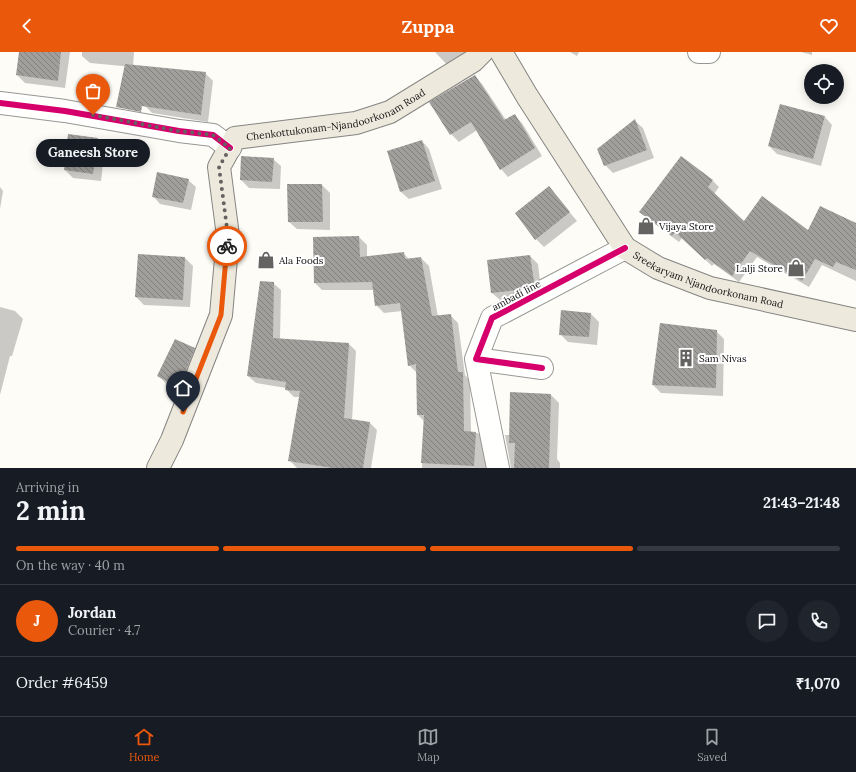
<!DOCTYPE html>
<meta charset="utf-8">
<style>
:root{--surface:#171b24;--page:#20242c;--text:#f1f3f6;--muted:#9ea1a6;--line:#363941;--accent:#ea580c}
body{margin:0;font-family:Lora,serif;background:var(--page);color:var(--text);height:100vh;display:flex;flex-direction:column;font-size:15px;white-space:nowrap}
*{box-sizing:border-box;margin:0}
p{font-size:13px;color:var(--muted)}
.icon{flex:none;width:22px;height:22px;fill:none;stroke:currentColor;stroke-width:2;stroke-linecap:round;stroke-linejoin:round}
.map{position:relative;height:416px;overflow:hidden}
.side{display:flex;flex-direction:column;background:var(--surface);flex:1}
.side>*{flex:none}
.controls{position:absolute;left:804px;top:12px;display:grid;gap:8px}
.controls a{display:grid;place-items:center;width:40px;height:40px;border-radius:50%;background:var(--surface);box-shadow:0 2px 10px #0003;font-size:20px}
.pin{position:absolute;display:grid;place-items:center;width:34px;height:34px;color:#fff;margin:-41px -17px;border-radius:50% 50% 50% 0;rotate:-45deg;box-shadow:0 0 4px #0007}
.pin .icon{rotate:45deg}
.courier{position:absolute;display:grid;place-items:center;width:40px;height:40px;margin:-20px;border:3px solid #ea580c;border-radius:50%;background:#fff;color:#222;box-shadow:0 1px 5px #0007}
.bubble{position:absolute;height:28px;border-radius:14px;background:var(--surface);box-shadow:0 2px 10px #0003;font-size:13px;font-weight:700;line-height:28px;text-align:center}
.headline em{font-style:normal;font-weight:700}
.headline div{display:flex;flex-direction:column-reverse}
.headline{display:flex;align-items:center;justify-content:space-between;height:68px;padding:0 16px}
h1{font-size:26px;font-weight:700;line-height:30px}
.bar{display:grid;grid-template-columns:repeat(4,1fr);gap:6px 4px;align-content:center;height:48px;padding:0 16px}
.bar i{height:5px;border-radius:3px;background:var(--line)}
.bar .on{background:var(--accent)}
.bar p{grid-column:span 4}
.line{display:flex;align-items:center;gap:10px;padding:0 16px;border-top:1px solid var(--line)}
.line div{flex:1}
.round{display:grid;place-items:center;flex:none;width:42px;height:42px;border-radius:21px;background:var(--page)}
header{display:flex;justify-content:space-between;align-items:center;height:52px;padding:0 16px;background:var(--accent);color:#fff;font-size:18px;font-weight:700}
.menu{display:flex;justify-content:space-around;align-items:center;height:56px;border-top:1px solid var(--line);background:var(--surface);font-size:11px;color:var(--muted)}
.menu a{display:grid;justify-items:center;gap:2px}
.menu .on{color:var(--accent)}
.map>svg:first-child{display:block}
.shadow{fill:#0003}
.building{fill:url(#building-back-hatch)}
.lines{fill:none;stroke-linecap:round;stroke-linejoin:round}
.minor-casing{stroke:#979795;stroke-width:24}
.major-casing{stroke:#858482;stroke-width:24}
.minor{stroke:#fffffe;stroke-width:22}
.major{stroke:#ede9dc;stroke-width:22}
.cycleway-casing{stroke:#fff;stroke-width:8}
.cycleway{stroke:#d6006c;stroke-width:6}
.done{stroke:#646362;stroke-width:4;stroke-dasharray:0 7.2}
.route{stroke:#ea580c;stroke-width:5}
.labels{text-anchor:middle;stroke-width:4;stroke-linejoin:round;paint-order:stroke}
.street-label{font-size:10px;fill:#111;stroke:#fff}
.poi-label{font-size:10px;fill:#111;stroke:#fff;text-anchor:start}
</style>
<header><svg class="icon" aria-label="back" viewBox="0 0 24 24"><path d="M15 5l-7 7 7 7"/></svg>Zuppa<svg class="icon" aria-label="heart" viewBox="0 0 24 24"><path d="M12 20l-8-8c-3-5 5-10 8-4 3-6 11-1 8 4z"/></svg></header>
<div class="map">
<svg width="856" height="416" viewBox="0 0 856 416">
<defs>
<pattern id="building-back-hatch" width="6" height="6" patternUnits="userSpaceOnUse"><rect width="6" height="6" fill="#a19f9c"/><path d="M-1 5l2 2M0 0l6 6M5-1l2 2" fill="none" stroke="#82807e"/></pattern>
</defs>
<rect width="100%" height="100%" fill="#fdfcf7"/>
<path class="shadow" d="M20,0H70L65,36L25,31L17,23Z
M82,0H134L133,15L90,11L82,4Z
M435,0H473L453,19Z
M570,0H579L577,4Z
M801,0H812V3Z
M205,21L213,29L208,70L152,61L145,54Z
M475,24L482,32L506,68L514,63L522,71L542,104L508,125L501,117L477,78L459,90L451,82Z
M825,65L832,73L821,114L777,102L769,94Z
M635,69L643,76L654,106L613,121L605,113Z
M97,87L105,95L101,129L73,126L65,118Z
M422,89L429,97L442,137L409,147L401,140Z
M273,107L281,114L280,137L249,136L241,128Z
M188,128L196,135L191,158L160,152L153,144Z
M713,129L719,135L714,142L744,170L809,179L856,173V229L822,213L809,235L757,205L739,230L714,212L712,214L682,186L679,190L647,166L641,160Z
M322,133L330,141V178L297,177L289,170Z
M0,135L3,139L0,157Z
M549,136L577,169L544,195L536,187Z
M359,185L367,193V205L403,201L410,208L421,206L429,214L438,265L450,263L458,271L465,323L470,329L471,381H478L485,389L491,416H422L425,370L418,363L417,321L409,313L402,259L384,261L376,253L374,238H322L315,231Z
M530,204L538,212L541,238L526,246L500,248L492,241Z
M185,206L193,214L190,255L144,253L136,245Z
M273,231L281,238L280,287L349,292L356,299L352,368L370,371L377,378L371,416H297L289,408L300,345H294L286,337V336L256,331L248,324Z
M0,255L15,259L23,267L12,304H10L0,343Z
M591,262L599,270L597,293L568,290L560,282Z
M716,279L724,287L723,344L661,341L653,333Z
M194,297L206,310L192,347L171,336L158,324Z
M551,343L559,351L557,407L560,411V416H511L505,383H510Z"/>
<path class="building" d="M19,0H61L58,29L16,23Z
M125,12L206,20L201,63L142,54L141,60L116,55Z
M475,23L504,68L515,62L535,96L500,118L471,70L450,83L429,50Z
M780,52L825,64L813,107L768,94Z
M635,67L647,98L604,114L597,97Z
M68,82L98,86L93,122L64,118Z
M422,88L435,129L400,140L387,99Z
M241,104L274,106L272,130L240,128Z
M681,104L713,128L708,135L744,169L762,144L808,178L820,154L856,171V218L836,210L833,215L815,207L802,229L750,199L732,224L707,206L705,208L675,180L672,184L639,160Z
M157,120L189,127L183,151L152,145Z
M287,132H322L323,170H288Z
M549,134L570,160L535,188L515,161Z
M359,184L360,205L404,200L405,207L421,205L432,264L451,262L458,320H463L464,379L476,380L474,414L421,411L424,363H417L416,312L408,314L400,251L375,254L372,230L314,231L313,185Z
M138,202L185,205L183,248L135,245Z
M530,203L534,230L518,238L491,241L487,208Z
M260,229L274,230L273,286L349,291L344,366L370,370L363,416H333L288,409L300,339L285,338L286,330L247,324Z
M561,258L591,261L589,285L559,283Z
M660,271L717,278L716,336L652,333Z
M175,287L195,296L179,335L157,324Z
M510,340L551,342L549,416H514L515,391H509Z"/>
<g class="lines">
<g class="minor-casing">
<path id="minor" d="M699,0H709
M0,51L65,59L179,79L213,83L230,96
M476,307L498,416
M542,316L476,307L492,266L625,196"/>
</g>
<g class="major-casing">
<g id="major">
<path id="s1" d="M501,0L527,44L625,196L658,216L710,236L856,268"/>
<path id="s2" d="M158,416L172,388L221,263L228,184L219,115L235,86L356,71L390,60L473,9L482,0"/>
</g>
</g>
<use href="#minor" class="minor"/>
<use href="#major" class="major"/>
<g class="cycleway-casing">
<path id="cycleway" d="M0,51L65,59L179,79L213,83L230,96
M542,316L476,307L492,266L625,196"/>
</g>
<use href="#cycleway" class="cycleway"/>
</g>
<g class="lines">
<path class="done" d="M93,63L178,79L213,83L230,96L219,115L228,184L227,194"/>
<path class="route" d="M183,360L221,263L227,194"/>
</g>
<defs>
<g id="shop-bare" transform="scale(1.38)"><path d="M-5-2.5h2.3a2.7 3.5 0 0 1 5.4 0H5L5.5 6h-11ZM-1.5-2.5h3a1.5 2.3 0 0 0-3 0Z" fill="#646362" stroke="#fff" stroke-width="2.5" paint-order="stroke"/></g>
<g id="building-bare" transform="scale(1.38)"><path d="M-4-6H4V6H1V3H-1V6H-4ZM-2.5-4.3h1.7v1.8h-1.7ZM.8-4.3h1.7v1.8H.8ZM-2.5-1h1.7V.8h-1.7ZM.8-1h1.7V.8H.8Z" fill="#646362" stroke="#fff" stroke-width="2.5" paint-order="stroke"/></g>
</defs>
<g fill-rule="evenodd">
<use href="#shop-bare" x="646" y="174"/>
<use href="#shop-bare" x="266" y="208"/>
<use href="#shop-bare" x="796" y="216"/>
<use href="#building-bare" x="686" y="306"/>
</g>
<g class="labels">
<g class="street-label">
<text dy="4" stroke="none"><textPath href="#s2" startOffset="452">Chenkottukonam-Njandoorkonam Road</textPath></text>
<text dy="4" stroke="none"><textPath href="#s1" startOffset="322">Sreekaryam Njandoorkonam Road</textPath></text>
<text transform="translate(516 243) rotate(-28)" y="4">ambadi line</text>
</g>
<g class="poi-label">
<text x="659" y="178">Vijaya Store</text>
<text x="279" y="212">Ala Foods</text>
<text x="783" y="220" text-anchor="end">Lalji Store</text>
<text x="699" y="310">Sam Nivas</text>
</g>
</g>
</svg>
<div class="controls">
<a><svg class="icon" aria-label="locate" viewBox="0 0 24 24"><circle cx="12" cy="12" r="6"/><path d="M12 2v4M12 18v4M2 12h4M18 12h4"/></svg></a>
</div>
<div class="pin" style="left:93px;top:63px;background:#ea580c"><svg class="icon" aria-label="bag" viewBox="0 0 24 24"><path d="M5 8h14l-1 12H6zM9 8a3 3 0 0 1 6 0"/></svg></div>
<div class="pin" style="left:183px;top:360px;background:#1f2937"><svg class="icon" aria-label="home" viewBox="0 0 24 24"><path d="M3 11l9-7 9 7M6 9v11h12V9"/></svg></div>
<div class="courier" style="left:227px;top:194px"><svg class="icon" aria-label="bike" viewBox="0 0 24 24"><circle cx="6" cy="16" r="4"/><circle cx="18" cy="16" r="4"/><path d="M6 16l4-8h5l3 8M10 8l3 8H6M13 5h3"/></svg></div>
<div class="bubble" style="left:36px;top:87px;width:114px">Ganeesh Store</div>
</div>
<section class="side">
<div class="headline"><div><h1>2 min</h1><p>Arriving in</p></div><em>21:43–21:48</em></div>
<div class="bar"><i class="on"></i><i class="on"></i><i class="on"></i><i></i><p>On the way · 40 m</p></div>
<div class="line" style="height:72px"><b class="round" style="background:var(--accent);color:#fff">J</b><div><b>Jordan</b><p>Courier · 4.7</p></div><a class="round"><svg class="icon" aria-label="chat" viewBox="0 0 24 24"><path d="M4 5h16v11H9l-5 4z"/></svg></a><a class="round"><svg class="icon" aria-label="phone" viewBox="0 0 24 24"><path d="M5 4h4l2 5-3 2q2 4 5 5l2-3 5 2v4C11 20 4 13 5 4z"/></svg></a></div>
<div class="line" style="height:52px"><div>Order #6459</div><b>₹1,070</b></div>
</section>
<nav class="menu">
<a class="on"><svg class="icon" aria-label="home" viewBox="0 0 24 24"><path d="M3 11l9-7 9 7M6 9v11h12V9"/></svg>Home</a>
<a><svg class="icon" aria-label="map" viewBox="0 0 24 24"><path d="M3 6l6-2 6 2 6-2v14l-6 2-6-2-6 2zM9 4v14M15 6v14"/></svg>Map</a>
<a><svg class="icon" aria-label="saved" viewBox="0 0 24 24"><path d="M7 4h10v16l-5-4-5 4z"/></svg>Saved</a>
</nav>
